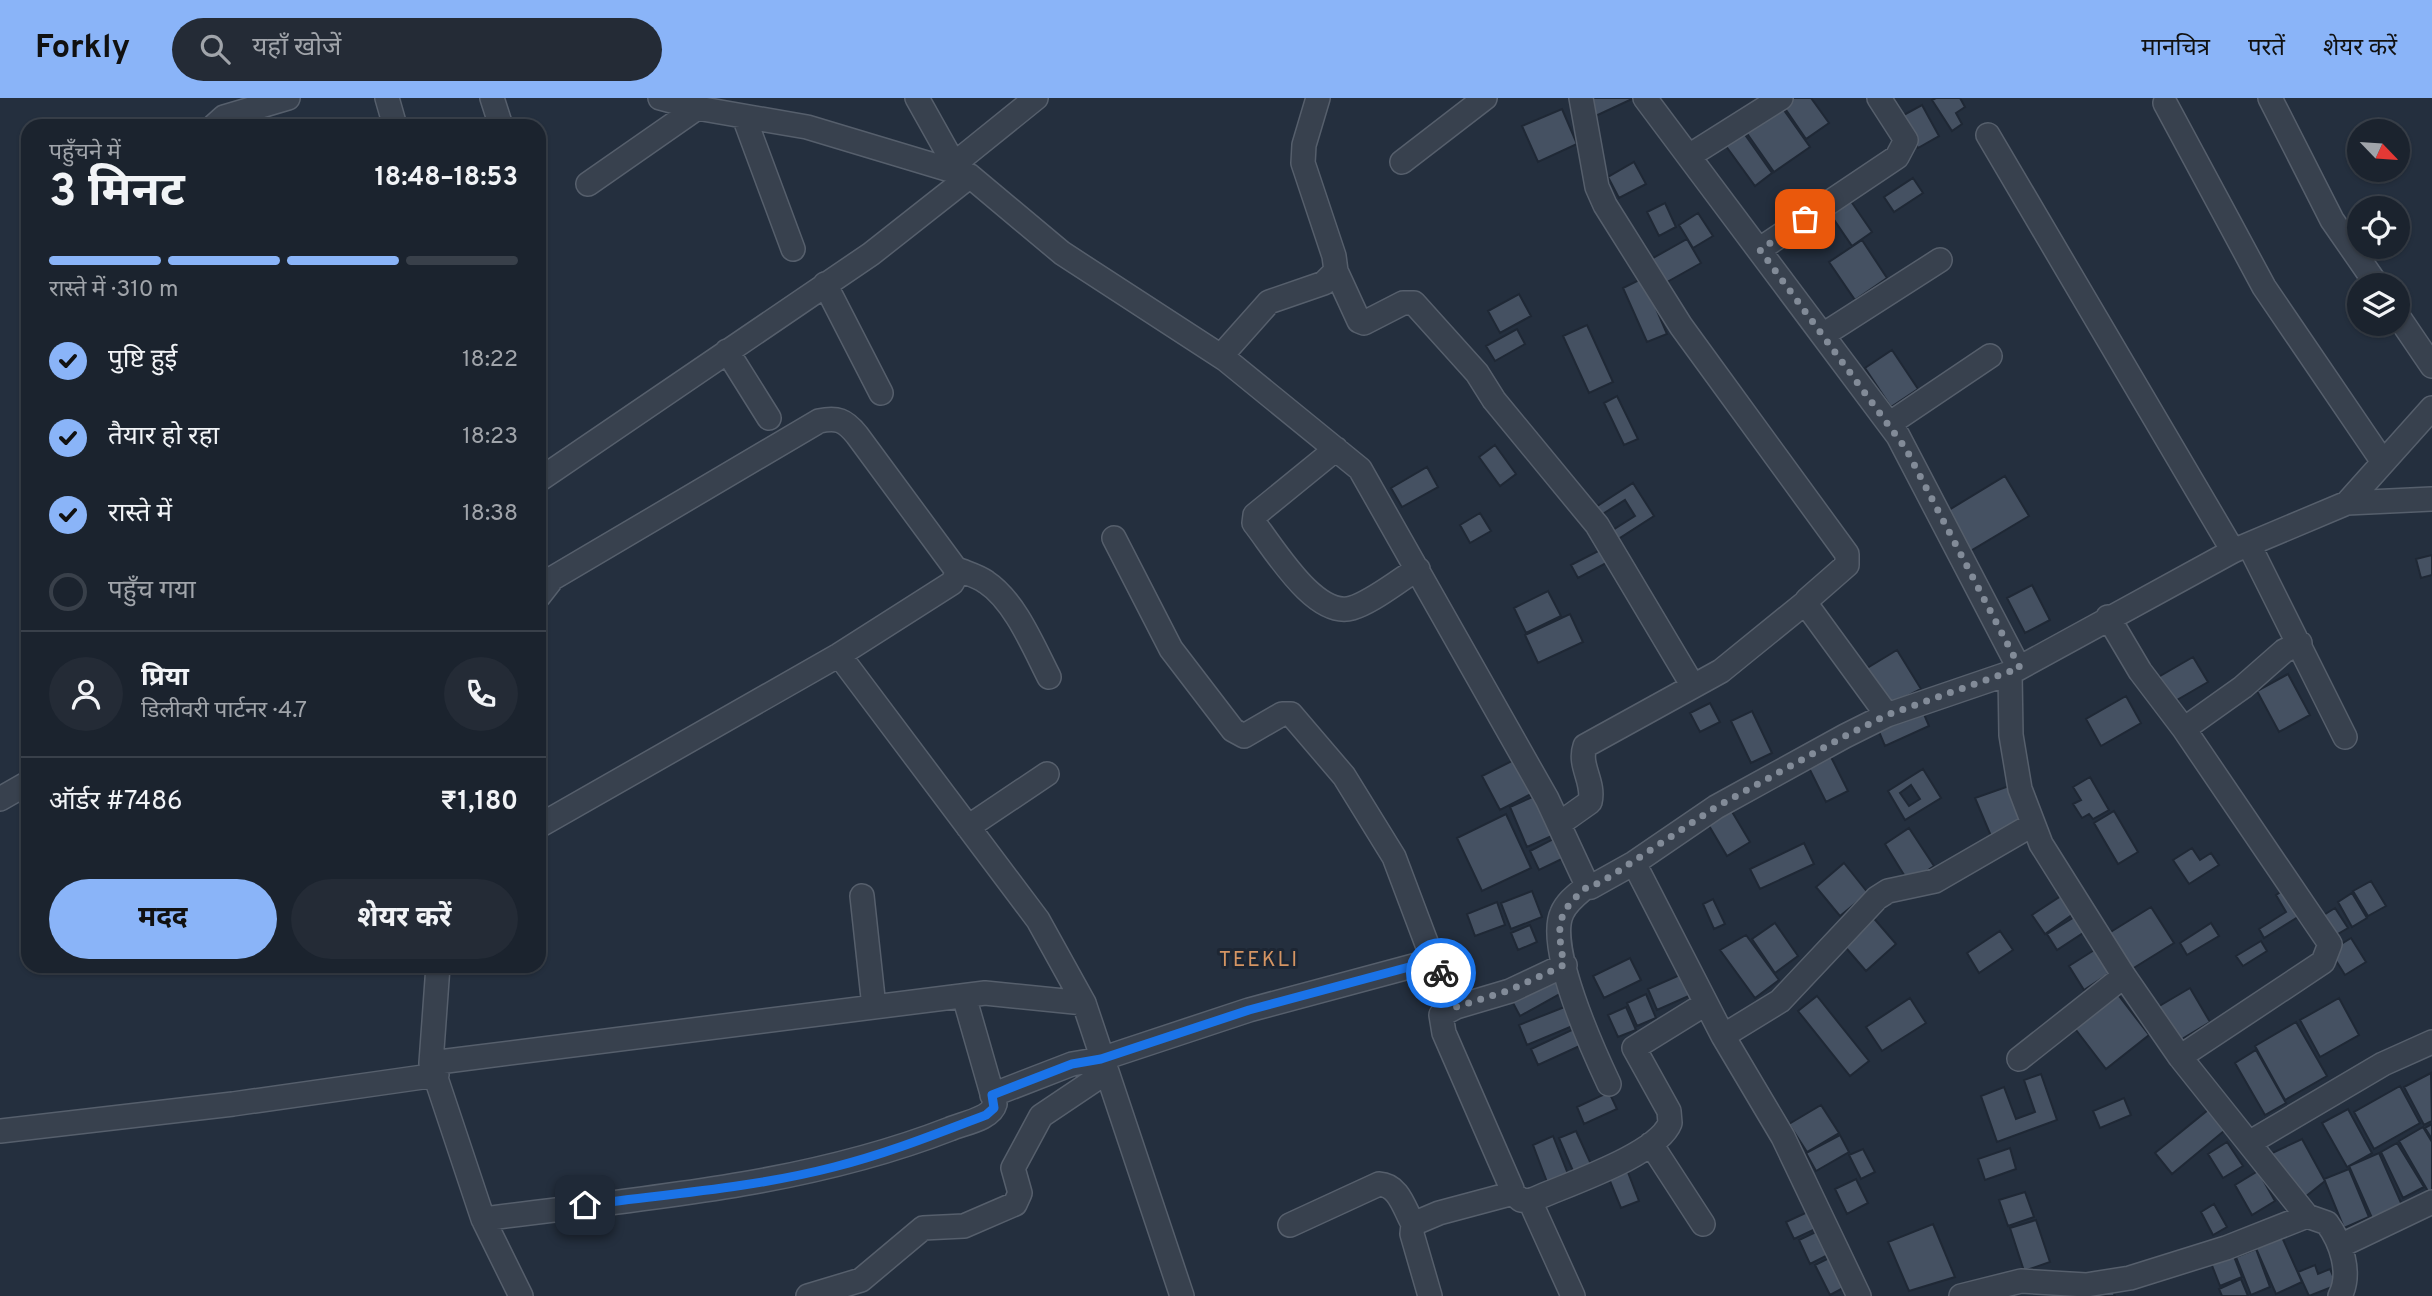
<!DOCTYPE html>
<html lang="hi">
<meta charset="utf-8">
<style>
:root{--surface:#1b232e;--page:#242b36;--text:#f1f3f6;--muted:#a0a4aa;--line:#39404a;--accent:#8ab4f8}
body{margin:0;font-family:Overpass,"Noto Sans Devanagari",sans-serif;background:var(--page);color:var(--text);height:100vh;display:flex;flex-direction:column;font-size:26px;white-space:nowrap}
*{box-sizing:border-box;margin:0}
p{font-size:23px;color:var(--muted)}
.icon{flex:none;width:38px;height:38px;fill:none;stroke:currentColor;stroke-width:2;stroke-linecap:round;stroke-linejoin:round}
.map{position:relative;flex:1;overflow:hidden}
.details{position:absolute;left:21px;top:21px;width:525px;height:854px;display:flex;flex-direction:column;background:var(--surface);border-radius:21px;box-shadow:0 2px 5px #0004,0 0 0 2px var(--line)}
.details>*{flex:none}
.needle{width:46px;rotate:115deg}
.buttons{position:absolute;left:2347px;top:21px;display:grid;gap:14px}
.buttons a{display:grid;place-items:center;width:63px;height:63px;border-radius:50%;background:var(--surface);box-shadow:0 2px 5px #0004,0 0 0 2px var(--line);font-size:35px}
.pin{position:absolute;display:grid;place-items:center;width:60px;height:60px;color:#fff;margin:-30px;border-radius:14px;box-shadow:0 4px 10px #0006}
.courier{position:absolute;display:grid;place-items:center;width:70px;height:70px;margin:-35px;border:5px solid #1a73e8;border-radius:50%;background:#fff;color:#222;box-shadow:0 2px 9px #0007}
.headline em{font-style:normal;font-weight:700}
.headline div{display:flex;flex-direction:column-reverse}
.headline{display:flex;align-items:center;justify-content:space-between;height:119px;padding:0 28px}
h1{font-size:46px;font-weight:700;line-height:52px}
.bar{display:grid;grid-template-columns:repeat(4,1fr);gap:10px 7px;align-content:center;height:84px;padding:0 28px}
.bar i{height:9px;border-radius:5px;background:var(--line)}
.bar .selected{background:var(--accent)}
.bar p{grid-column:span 4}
.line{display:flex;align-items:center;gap:18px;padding:0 28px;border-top:2px solid var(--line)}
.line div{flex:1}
.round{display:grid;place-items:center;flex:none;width:74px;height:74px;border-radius:37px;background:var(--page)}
ol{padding:0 28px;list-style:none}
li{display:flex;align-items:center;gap:21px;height:77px}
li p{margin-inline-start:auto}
li .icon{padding:7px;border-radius:50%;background:var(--accent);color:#111;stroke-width:4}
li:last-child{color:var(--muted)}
li i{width:38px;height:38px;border:4px solid var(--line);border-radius:50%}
.button{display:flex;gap:14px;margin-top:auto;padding:14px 28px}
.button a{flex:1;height:80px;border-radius:42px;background:var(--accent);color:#111;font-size:28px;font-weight:700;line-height:80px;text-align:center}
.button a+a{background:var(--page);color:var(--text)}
header{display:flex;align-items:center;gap:42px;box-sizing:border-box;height:98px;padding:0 35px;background:var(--accent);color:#111}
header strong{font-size:33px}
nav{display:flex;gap:38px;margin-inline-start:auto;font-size:24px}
.search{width:490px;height:63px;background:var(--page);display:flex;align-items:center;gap:18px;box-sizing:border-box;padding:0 24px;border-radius:38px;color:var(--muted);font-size:26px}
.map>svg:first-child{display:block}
.building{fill:#455162;stroke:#1f2835;stroke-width:2;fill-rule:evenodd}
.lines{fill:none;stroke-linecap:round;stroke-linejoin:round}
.minor-casing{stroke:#565f6c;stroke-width:26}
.minor{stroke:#38414e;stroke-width:23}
.done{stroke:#828b98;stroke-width:7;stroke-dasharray:0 12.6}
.route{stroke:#1a73e8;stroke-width:9}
.labels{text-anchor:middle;stroke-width:6;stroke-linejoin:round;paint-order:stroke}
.quarter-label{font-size:21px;letter-spacing:2px;fill:#d59563;stroke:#1d2633}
</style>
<header>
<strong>Forkly</strong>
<div class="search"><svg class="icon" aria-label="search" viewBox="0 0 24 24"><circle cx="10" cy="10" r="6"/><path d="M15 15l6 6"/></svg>यहाँ खोजें</div>
<nav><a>मानचित्र</a><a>परतें</a><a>शेयर करें</a></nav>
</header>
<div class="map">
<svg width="2432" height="1198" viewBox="0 0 2432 1198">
<rect width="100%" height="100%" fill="#242f3e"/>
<path class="building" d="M1584,0H1634L1587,22Z
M1790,0H1811L1829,25L1806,41L1782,6Z
M1936,0H1960L1965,9L1956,15L1962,26L1952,33L1932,2Z
M1922,7L1939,38L1918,50L1900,19Z
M1781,8L1810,49L1774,74L1746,34Z
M1562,11L1577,46L1538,64L1522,28Z
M1741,31L1772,75L1755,88L1723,44Z
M1634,64L1646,86L1619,100L1608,79Z
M1913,80L1923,95L1894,114L1884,99Z
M1846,96L1872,134L1852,148L1826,110Z
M1665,105L1676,129L1659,138L1647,114Z
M1698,115L1713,138L1693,150L1679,127Z
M1687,141L1701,165L1660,188L1646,164Z
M1862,142L1887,180L1855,202L1829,164Z
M1643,180L1667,236L1647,244L1623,190Z
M1519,196L1531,218L1500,235L1488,213Z
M1587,227L1613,284L1589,295L1563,238Z
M1517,231L1525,246L1495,263L1486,248Z
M1892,252L1918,291L1891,309L1865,270Z
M1617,298L1638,341L1624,347L1604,305Z
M1495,347L1516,376L1500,388L1479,359Z
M1427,369L1438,389L1402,409L1391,390Z
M2005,378L2029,418L1967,455L1944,415Z
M1633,385L1654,418L1612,445L1591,412ZM1625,402L1635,418L1611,433L1601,417Z
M1480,415L1491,433L1470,445L1460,427Z
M1606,449L1612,462L1578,480L1571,467Z
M2432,457V477L2421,480L2416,461Z
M2032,487L2050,522L2025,535L2007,500Z
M1548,493L1561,518L1526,535L1514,510Z
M1570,516L1583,544L1538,565L1525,537Z
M1897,552L1921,591L1888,608L1864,572Z
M2193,559L2208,584L2170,606L2155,581Z
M2288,576L2310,617L2279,634L2257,593Z
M2126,598L2141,625L2101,648L2086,621Z
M1710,605L1720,624L1700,634L1690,615Z
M1921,609L1929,628L1885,648L1877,629Z
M1752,613L1772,655L1751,665L1731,623Z
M1830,657L1848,693L1826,704L1808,668Z
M1518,660L1535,694L1500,712L1482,678Z
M1923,671L1941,700L1905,722L1888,693ZM1911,687L1920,701L1909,708L1900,695Z
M2090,679L2109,712L2093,721L2089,716L2082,720L2073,706L2081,702L2073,689Z
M2009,688L2021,722L1991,738L1975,700Z
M1537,697L1554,737L1527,749L1510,709Z
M1731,712L1750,744L1727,758L1708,726Z
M2114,713L2138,754L2118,766L2094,725Z
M1506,716L1531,770L1482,793L1457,740Z
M1909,730L1934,768L1909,785L1885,746Z
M1557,739L1566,759L1539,772L1530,753Z
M1804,745L1814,766L1760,791L1750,771Z
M2192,750L2200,762L2211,755L2219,767L2189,786L2173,762Z
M1844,765L1868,795L1840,818L1816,789Z
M2371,783L2386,808L2368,818L2353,793Z
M2290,788L2306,814L2264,840L2259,831L2286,814L2276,797Z
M1532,793L1542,819L1511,831L1501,805Z
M2352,795L2367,820L2352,829L2338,804Z
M2064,796L2076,814L2045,836L2032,817Z
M1713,801L1725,826L1714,831L1703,806Z
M1497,804L1505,827L1475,838L1467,816Z
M2151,809L2174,845L2132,871L2109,835Z
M2335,810L2348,830L2331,840L2319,820Z
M1871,817L1896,846L1866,873L1841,844Z
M2076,818L2086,833L2057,852L2047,836Z
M1775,825L1798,858L1775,875L1752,841Z
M2211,825L2219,838L2187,857L2180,845Z
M1530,827L1537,844L1518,852L1511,835Z
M2000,833L2013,852L1979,875L1967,855Z
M1746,837L1779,882L1755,900L1720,852Z
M2351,840L2366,864L2345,877L2330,853Z
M2261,843L2267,853L2243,868L2236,858Z
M2099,849L2114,872L2084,892L2069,868Z
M1630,860L1641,882L1604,900L1593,878Z
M1682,876L1691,897L1657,912L1648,891Z
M1557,878L1565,893L1520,918L1512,903Z
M2190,890L2210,924L2177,944L2156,910Z
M2116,894L2149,937L2106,971L2073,928Z
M1646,896L1656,920L1637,928L1627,905Z
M1817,898L1869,963L1850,978L1798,913Z
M1910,900L1926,925L1882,953L1866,929Z
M2339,900L2359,937L2320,959L2300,922Z
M1567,908L1575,927L1527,947L1519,927Z
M1626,909L1636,932L1618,939L1608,917Z
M2296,924L2327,978L2285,1002L2255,948Z
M1576,930L1584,946L1538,967L1531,951Z
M2256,952L2286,1005L2265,1017L2235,965Z
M2431,975L2432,1023L2424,1027L2404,989Z
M2041,976L2057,1022L1997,1044L1981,998L2004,989L2016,1021L2035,1014L2024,982Z
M2400,988L2420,1025L2374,1051L2354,1014Z
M1609,994L1617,1011L1584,1026L1577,1009Z
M2124,1000L2131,1017L2100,1030L2093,1013Z
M1821,1007L1839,1035L1807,1054L1789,1026Z
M2213,1008L2230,1028L2172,1076L2155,1055Z
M2348,1011L2372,1055L2347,1069L2322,1025Z
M2432,1026V1041L2425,1030Z
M2423,1029L2432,1044V1094L2429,1095L2399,1043Z
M1576,1033L1591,1066L1573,1073L1559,1040Z
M1840,1037L1849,1054L1816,1073L1806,1055Z
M1553,1038L1568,1076L1547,1084L1533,1047Z
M2302,1041L2325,1083L2305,1099L2270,1056Z
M2227,1044L2243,1068L2223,1080L2208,1056Z
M2397,1045L2424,1089L2403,1100L2381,1054Z
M2010,1050L2016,1071L1985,1082L1978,1061Z
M1863,1051L1875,1074L1861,1081L1849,1057Z
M2379,1055L2402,1107L2372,1120L2349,1068Z
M1624,1064L1639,1103L1621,1110L1605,1071Z
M2349,1071L2369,1119L2344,1130L2324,1081Z
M2258,1073L2275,1103L2252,1117L2235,1087Z
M1856,1081L1868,1105L1847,1116L1835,1091Z
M2025,1094L2034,1119L2008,1128L1999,1102Z
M2214,1106L2227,1129L2213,1137L2201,1114Z
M1814,1111L1822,1128L1794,1141L1786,1124Z
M2036,1122L2050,1164L2024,1173L2010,1130Z
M1933,1126L1955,1179L1909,1193L1888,1144Z
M1822,1131L1834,1154L1810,1166L1799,1142Z
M2281,1137L2302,1184L2276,1196L2255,1148Z
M2256,1151L2270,1189L2251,1197L2236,1159Z
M2233,1156L2242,1179L2220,1188L2211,1165Z
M1835,1157L1849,1187L1830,1197L1815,1167Z
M2315,1167L2318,1176L2330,1171L2337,1187L2309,1198L2298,1174Z
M2241,1181L2248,1198H2222L2219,1191Z
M2110,1187L2115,1198H2092L2091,1195Z"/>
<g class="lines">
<g class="minor-casing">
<path id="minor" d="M387,0L395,28
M492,0L501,28
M660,0L697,10L807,29L970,78L1062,155L1225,261L1360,371L1547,701L1586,785L1591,789L1634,765L1716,709L1845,638L1887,617L2010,575L2233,453L2347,405L2432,401
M917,0L954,66
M1581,0L1597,89L1605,107L1681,228L1847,456V467L1807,502L1806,506L1887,617
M1645,0L1898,338L2019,570
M2270,0L2332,122L2377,187
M2165,5L2264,189L2383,364
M744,19L793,151
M214,28L224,19L288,0
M1988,37L2233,453
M1689,58L1781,0
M1402,64L1485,0
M948,71L1036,0
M588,86L697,10
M1760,151L1897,59L1906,42L1879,0
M1336,173L1359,223L1364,225L1403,205H1414L1477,275L1494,302L1597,427L1693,588
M825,186L881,295
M2398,218L2432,268
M1823,237L1940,162
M727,253L769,320
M1221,258L1269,204L1324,185L1336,173L1334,158L1303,65L1304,47L1318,0
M1889,326L1990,258
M1336,351L1255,417L1254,425C1274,450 1315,521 1352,510C1374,503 1397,483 1418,471
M539,382L871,156L970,78
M2347,405L2432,310
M1114,440L1171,551L1233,632L1244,638L1282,616H1291L1344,678L1394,759L1434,865
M2249,447L2345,639
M957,471C966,475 978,478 986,484C1015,503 1034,550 1049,579
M539,498L553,480L819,323C837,319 845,322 857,337L958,474L952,485L839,557L539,728
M2108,519L2140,573L2184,631L2330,846L2323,864L2180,959
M839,557L1038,822L1084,905L1182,1198
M2010,575L2011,637L2020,691L2041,746L2124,878L2180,959L2307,1118
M2184,631L2243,589L2284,553L2300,545
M0,701L28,685
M1559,726L1590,704C1595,684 1578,668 1585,648L1721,573L1806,504
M968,729L1047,676
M1634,765L1723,938L1783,1039L1859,1198
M1588,787C1579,795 1567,803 1562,815C1546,849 1593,952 1609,986
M862,798L874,909
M438,868L431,965L483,1121L521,1198
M1723,938L1780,903L1877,800L1888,793L1935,783L2032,727
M2019,961L2124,878
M431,965L985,895L1084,905
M992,997L1072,966L1101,961L1249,912L1424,865L1437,867L1456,909
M0,1033L233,1006L437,977
M2249,1045L2383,966L2432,944
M1651,1046L1703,1126
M1511,1094L1521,1102L1530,1103C1562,1088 1657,1058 1670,1025L1669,1013L1634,950L1705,906
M1530,1103L1573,1198
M483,1121C641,1100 801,1089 950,1031C964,1025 991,1021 995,1006L964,898
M1290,1127L1379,1086C1399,1087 1404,1110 1413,1126
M2340,1148L2432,1104
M808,1198L861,1182L923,1130L964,1128L1015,1106L1020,1095L1013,1070L1041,1018L1105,975
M1430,1198L1412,1136L1413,1126L1439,1115L1510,1096L1512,1091L1444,935L1441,917L1456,909L1510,893L1565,867
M1961,1198L2021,1183L2086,1187L2130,1180L2226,1150L2307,1118L2327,1125C2341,1144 2352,1175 2340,1198"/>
</g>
<use href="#minor" class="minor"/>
</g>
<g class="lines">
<path class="done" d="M1441,875L1456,909L1510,892L1564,867C1557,827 1555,816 1588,788H1593L1611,778L1716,709L1845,638L1887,617L2020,570L1906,351L1760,152L1805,121"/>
<path class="route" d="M585,1107C668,1096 753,1090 834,1069C886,1056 936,1036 986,1017L994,1010L992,997L1072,966L1101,961L1249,912L1424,865H1434L1441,875"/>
</g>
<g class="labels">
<g class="quarter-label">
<text x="1259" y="868">TEEKLI</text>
</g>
</g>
</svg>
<div class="buttons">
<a><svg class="needle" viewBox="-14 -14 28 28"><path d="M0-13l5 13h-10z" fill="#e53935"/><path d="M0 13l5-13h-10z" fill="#a0a4aa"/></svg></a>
<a><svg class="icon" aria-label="locate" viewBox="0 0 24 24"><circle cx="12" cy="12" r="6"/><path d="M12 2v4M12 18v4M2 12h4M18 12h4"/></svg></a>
<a><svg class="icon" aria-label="layers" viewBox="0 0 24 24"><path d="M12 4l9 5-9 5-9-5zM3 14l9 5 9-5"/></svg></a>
</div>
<div class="pin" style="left:1805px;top:121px;background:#ea580c"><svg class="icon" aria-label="bag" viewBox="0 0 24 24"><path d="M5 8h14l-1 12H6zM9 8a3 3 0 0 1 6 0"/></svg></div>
<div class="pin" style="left:585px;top:1107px;background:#1f2937"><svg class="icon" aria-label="home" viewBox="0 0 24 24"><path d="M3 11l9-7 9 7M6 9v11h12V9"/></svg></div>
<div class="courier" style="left:1441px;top:875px"><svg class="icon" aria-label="bike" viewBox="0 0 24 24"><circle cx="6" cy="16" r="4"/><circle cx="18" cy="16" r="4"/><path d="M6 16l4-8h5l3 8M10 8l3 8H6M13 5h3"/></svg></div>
<section class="details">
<div class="headline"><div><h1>3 मिनट</h1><p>पहुँचने में</p></div><em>18:48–18:53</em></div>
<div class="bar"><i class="selected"></i><i class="selected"></i><i class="selected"></i><i></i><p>रास्ते में · 310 m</p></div>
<ol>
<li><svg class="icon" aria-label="check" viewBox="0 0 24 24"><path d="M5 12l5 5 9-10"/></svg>पुष्टि हुई<p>18:22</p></li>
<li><svg class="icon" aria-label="check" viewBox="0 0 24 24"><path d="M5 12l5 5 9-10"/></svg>तैयार हो रहा<p>18:23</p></li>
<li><svg class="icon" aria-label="check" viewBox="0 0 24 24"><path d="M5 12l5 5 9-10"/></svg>रास्ते में<p>18:38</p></li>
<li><i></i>पहुँच गया</li>
</ol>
<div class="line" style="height:126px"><a class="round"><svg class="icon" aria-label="person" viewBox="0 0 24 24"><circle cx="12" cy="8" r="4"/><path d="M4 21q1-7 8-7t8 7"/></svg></a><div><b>प्रिया</b><p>डिलीवरी पार्टनर · 4.7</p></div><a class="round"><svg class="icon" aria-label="phone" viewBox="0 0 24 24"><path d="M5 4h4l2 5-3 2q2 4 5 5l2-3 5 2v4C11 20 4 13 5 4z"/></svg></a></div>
<div class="line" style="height:91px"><div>ऑर्डर #7486</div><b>₹1,180</b></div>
<div class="button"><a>मदद</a><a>शेयर करें</a></div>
</section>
</div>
